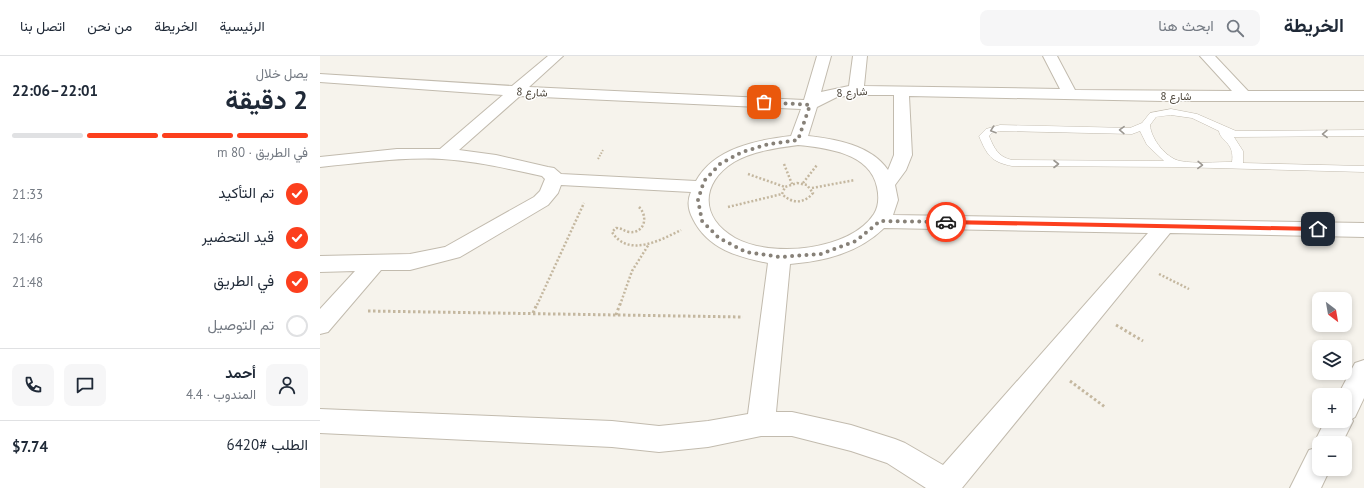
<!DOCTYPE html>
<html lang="ar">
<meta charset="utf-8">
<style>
:root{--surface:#fff;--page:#f6f6f7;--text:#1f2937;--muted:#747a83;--line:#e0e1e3;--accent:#fc3f1d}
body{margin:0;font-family:"PT Sans",Vazirmatn,sans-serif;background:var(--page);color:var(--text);direction:rtl;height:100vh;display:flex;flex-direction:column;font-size:15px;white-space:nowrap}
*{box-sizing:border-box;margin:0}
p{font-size:13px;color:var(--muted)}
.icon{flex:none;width:22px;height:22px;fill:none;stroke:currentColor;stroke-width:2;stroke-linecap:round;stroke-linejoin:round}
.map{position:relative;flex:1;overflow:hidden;direction:ltr}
.sheet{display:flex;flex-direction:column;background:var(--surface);width:320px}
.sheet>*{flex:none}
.needle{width:26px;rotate:149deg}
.buttons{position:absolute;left:992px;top:236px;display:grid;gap:8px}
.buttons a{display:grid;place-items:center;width:40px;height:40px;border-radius:8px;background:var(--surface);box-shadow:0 2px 6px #0003;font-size:20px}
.pin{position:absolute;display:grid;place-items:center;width:34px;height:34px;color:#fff;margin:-17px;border-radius:8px;box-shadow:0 2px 6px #0006}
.courier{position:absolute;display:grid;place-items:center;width:40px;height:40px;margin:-20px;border:3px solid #fc3f1d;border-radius:50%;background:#fff;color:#222;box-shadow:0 1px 5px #0007}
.summary em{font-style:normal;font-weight:700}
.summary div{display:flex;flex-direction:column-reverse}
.summary{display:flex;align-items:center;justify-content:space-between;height:68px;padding:0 12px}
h1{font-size:26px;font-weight:700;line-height:30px}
.bar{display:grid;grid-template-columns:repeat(4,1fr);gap:6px 4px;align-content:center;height:48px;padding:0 12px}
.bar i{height:5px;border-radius:3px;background:var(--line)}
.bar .current{background:var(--accent)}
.bar p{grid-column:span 4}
.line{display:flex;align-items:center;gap:10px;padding:0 12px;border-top:1px solid var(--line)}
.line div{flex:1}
.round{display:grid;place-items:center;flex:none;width:42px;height:42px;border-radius:8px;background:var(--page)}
ol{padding:0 12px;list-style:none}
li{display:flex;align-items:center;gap:12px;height:44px}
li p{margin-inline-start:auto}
li .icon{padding:4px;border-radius:50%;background:var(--accent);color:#fff;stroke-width:4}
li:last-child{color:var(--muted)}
li i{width:22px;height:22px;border:2px solid var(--line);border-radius:50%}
header{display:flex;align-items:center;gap:24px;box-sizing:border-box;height:56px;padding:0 20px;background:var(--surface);border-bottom:1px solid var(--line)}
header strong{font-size:19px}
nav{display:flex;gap:22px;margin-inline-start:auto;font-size:14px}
.search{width:280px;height:36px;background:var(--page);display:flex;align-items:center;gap:10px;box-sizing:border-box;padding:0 14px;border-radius:8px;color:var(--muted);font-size:15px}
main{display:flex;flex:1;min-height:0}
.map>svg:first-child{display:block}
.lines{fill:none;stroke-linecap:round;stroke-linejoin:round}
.lane-casing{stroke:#c2bbae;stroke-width:1}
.street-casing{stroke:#c2bbae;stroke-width:2}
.path-far2{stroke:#c4b79f;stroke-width:2;stroke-dasharray:1.5 1.5;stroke-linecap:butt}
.path-far1{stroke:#c4b79f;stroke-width:2.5;stroke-dasharray:2 2;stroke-linecap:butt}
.path{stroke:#c4b79f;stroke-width:3;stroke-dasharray:2.5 2.5;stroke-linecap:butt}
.lane{fill:#fff;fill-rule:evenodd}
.street{fill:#fff;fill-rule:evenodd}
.oneway{stroke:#9c9892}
.route{fill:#fc3f1d}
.done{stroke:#878178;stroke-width:4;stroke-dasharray:0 7.2}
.labels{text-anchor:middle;stroke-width:3;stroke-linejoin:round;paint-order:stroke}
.far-street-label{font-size:11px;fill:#4b4439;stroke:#fff}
</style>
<header>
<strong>الخريطة</strong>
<div class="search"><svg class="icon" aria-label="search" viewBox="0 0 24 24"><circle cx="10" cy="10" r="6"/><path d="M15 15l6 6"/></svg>ابحث هنا</div>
<nav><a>الرئيسية</a><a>الخريطة</a><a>من نحن</a><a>اتصل بنا</a></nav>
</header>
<main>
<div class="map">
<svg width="1044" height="432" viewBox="0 0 1044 432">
<rect width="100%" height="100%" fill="#f6f3ec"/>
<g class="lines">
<g class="lane-casing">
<path id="lane" d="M851,53L877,58L916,75L1044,74V80L914,81L923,95V107L1044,110V116L856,111L692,110C671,106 667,99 659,80L666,73L680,69L810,72L822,67L830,57ZM851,59L872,62L899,75C900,85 915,86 912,106C896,106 876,108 860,105C846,102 831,83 830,69L836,61ZM680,75L812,78L820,75L827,89L844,105L692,104C678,101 674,92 669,80L672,77Z"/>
</g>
<g class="street-casing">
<path id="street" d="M228,0H243L209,31L484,44L497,0H511L501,36L529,30L533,0H547L544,30L740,33L723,0H737L755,34L912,35L880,0H895L928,35H1044V45H842L589,40L592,99L586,114L575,129L578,144L573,159L1044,167V181L850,177L642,432H606L567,407L531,395L472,380H441L388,391L339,396L292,391L0,377V353L292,365L339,370L388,365L428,358L448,207C418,201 388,193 373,163C368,154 367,145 371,136L241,129L238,137L228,149L140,201L90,214H61L8,276L0,278V253L35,215L0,216V200L90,198L125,191L214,141L220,135L225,123L222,120C189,113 156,105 122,103C81,101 41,107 0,111V101L77,93H120L183,39L0,26V18L192,30ZM536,39H574V99L568,114C551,89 515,83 488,80L497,51L517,41ZM200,40L481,53L471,80C437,84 394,92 376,125L241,118L234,112L228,111L176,99L139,94ZM478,89C507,92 550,97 557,131C559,140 559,150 554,158C530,195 451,202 415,182C380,162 380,127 414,106C433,95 456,92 478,89ZM564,172L828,177L623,409L585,387L575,383L531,369L472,356H456L470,208C505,205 538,197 564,172Z
M1044,304V342L1035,361L1032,363L1033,365L1022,387H999V413H1010L1001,432H970L989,394L996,392L994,387L1005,365H1025V339H1018L1035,307Z"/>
</g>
<path class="path-far2" d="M278,103L283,94"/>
<path class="path-far1" d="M464,108L472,128
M428,118L465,131
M477,127L487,129L493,137C484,148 472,148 462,138L465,131Z
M483,127L497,109
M492,132L535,124
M319,151C329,161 324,178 309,176C304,175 302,172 296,172L292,176C308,202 341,184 361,174
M408,151L462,138
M839,218L869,233
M217,249L264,147
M300,249L312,215L329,188"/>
<path class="path" d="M48,255L423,261
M213,257L217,248
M296,259L300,248
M796,269L823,285
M750,325L785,351"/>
<use href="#lane" class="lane"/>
<use href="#street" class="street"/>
</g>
<defs><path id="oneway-chevron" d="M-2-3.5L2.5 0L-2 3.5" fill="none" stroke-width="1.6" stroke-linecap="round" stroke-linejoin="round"/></defs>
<g class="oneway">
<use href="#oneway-chevron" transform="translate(673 74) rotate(161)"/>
<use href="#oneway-chevron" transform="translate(802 74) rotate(-179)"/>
<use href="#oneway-chevron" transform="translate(1005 78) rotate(179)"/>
<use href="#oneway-chevron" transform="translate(736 108)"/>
<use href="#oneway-chevron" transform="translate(880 109) rotate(2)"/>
</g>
<path class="route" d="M626,164L998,171L1001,173L998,175L624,168V165Z"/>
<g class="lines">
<path class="done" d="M444,46L490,49L478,84L449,88L422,96L400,108L384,125L378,144L382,165L399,182L426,196L460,201L501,198L536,185L560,165L626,166"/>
</g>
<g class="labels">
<g class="far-street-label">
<text transform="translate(212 36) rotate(3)" y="4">شارع 8</text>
<text transform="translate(532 36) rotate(-4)" y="4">شارع 8</text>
<text x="856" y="44">شارع 8</text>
</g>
</g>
</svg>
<div class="buttons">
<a><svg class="needle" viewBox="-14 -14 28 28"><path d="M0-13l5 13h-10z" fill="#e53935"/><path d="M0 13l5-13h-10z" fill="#747a83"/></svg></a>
<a><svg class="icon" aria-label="layers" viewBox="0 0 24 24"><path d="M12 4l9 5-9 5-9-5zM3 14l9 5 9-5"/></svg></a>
<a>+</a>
<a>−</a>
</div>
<div class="pin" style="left:444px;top:46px;background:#ea580c"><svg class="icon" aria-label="bag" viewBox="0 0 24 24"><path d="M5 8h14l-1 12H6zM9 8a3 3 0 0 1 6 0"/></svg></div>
<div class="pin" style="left:998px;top:173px;background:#1f2937"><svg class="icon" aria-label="home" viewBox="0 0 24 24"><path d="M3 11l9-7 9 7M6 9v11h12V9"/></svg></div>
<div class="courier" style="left:626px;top:166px"><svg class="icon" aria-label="car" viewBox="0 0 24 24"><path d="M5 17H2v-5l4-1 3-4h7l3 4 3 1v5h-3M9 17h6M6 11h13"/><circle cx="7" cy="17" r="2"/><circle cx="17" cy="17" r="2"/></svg></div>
</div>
<section class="sheet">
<div class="summary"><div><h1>2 دقيقة</h1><p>يصل خلال</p></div><em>22:01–22:06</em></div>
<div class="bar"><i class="current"></i><i class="current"></i><i class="current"></i><i></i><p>في الطريق · 80 m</p></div>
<ol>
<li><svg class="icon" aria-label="check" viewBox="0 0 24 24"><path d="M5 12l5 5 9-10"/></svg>تم التأكيد<p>21:33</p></li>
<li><svg class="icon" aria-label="check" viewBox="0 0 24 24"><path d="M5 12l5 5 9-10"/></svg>قيد التحضير<p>21:46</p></li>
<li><svg class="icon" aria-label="check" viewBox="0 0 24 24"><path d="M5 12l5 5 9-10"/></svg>في الطريق<p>21:48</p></li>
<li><i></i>تم التوصيل</li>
</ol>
<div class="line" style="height:72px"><a class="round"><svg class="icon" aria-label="person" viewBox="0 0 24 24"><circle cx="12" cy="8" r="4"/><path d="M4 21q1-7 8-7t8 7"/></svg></a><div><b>أحمد</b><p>المندوب · 4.4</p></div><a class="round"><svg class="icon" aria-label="chat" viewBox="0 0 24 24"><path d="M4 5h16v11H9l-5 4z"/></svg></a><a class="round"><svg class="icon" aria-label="phone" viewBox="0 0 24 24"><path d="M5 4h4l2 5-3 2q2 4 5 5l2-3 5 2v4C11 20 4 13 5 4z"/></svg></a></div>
<div class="line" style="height:52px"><div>الطلب #6420</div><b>$7.74</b></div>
</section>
</main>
